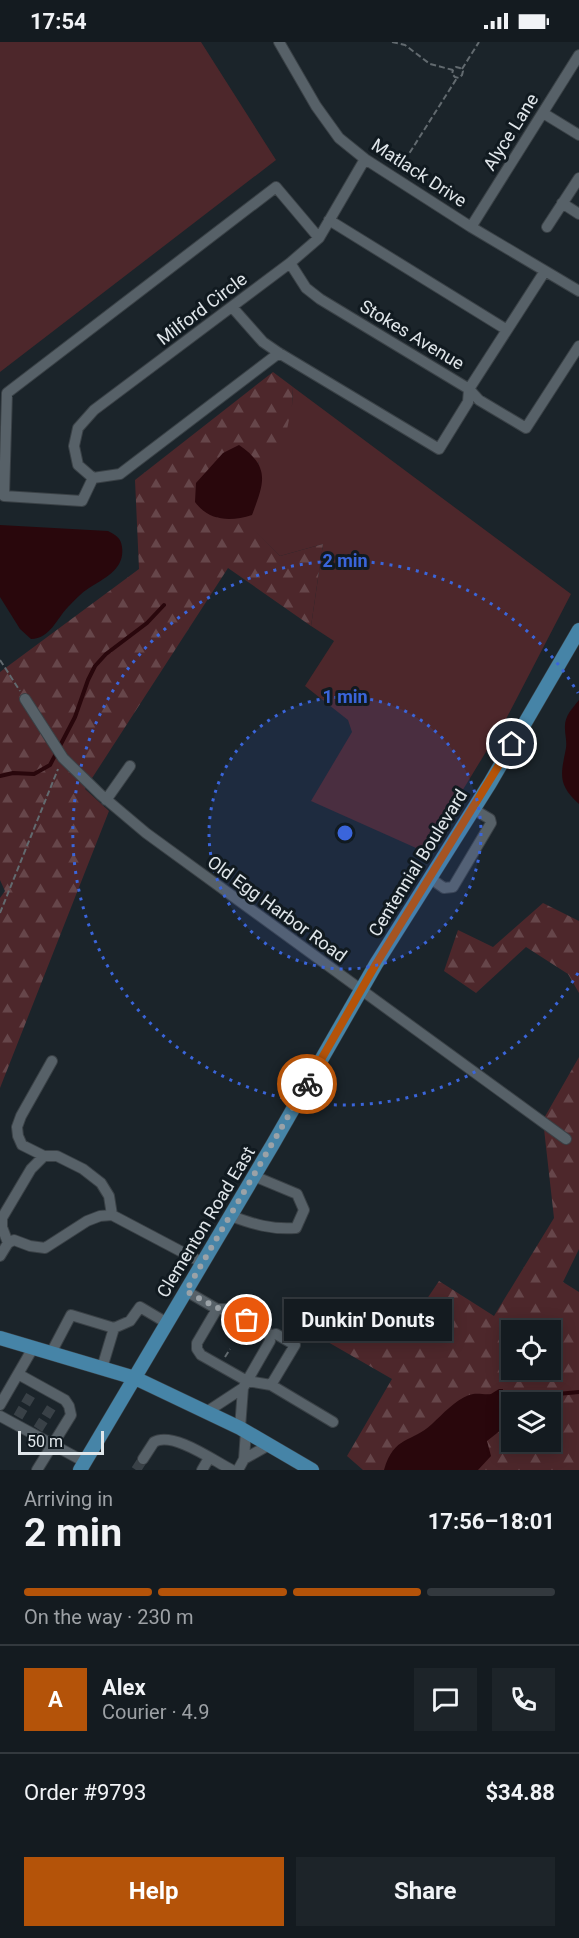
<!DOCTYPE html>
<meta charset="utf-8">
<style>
:root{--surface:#141b20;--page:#1d2429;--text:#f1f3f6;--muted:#9da1a5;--line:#33393e;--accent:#b45309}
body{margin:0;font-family:Roboto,sans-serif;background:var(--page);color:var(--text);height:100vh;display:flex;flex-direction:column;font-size:22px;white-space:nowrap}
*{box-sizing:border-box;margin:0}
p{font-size:20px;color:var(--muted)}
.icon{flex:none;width:33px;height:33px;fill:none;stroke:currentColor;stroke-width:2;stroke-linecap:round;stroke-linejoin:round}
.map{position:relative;height:1428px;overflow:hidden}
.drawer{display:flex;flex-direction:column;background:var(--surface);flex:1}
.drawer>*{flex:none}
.buttons{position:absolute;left:501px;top:1278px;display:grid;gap:12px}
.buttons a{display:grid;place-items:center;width:60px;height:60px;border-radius:0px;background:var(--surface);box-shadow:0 3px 15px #0003,0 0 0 2px var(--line);font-size:30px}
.scale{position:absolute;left:18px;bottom:15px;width:86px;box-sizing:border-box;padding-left:6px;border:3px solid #e0e6ea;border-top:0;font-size:16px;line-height:21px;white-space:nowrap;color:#e0e6ea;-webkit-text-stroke:4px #111a20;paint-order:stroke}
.pin{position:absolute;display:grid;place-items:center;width:51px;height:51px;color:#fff;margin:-26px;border:3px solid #fff;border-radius:50%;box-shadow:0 2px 6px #0007}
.courier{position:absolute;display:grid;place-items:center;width:60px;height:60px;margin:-30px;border:4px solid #b45309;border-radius:50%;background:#fff;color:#222;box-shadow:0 2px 8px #0007}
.bubble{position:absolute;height:42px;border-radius:0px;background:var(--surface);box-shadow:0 3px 15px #0003,0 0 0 2px var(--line);font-size:20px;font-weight:700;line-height:42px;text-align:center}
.headline em{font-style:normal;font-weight:700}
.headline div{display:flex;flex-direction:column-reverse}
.headline{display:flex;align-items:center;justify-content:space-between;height:102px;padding:0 24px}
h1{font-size:39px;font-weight:700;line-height:45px}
.bar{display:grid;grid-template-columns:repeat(4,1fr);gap:9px 6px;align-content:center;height:72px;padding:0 24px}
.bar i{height:8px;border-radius:4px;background:var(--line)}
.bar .selected{background:var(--accent)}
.bar p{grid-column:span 4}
.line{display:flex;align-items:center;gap:15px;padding:0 24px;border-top:2px solid var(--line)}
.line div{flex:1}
.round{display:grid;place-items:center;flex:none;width:63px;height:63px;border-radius:0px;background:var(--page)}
.cta{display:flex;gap:12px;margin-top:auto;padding:12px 24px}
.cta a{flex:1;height:69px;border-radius:0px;background:var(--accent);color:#fff;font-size:24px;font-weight:700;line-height:69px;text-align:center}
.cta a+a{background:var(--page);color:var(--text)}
.status{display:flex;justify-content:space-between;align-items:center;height:42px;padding:0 30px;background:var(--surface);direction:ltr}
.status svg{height:16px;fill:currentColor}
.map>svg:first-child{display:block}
.green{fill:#4d272b}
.forest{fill:url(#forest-firs);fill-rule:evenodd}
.water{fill:#29070c}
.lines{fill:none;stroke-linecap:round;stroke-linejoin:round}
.stream{stroke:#29070c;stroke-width:4}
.minor-tunnel{stroke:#394147;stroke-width:10;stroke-dasharray:10 5;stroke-linecap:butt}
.minor-casing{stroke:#3a4146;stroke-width:12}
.major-casing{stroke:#3a4146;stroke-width:15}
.path{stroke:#626a6f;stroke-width:2;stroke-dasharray:6 3;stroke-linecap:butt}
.minor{stroke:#576168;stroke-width:10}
.major{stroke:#4684a7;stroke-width:14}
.done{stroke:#9ba2a7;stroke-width:6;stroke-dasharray:0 10.8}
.route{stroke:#b45309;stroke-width:8}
.ring{fill:none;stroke:#3a65db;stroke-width:3;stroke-dasharray:3 6}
.labels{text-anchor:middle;stroke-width:6;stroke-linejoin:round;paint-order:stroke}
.street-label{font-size:18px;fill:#e0e6ea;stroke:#111a20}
.centre{fill:#3a65db;stroke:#111a20;stroke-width:3}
.ring-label{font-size:18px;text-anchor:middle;font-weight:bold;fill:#3a65db;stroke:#111a20;stroke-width:6;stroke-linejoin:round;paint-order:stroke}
</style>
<div class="status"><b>17:54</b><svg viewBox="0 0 49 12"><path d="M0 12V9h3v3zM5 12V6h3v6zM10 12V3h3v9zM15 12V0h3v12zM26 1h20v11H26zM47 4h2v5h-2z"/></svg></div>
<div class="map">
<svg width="579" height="1428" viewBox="0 0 579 1428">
<defs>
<pattern id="forest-firs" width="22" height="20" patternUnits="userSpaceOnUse" patternTransform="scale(1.5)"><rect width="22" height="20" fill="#4d272b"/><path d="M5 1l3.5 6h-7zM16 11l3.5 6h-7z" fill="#66464a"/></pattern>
</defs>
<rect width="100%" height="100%" fill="#1b242a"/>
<path class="green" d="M0,0H201L276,118L0,330Z
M293,345L571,552L506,677L425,810L311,759L352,690L348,678L305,644L334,599L311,584L323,502L280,514L244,478L259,419L292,363Z"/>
<path class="forest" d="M273,330L293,345L292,363L281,417L259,419L245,478L280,514L323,502L311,584L228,526L85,747L109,769L0,1046V856L5,849L0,838V630L139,527L135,438Z
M543,861L579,879V951L568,932L526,905L476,951L444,929L458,888L493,905Z
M579,1015V1207L563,1240L579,1250V1428H363L347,1414L392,1337L314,1292L412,1279L439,1239L494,1274L554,1176L543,1078ZM512,1288H550V1328H512ZM512,1360H550V1400H512Z"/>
<path class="water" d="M239,403C271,425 264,441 252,473C230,480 209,479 195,460L196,441L223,411Z
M0,483L108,489C116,493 121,496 122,505C125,527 105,536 89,546C81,551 75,558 68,565C57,576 50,597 31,597L20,587L0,555Z
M579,658V762C557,742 561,732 566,706C567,699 565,693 565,687C564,674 572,667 579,658Z
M499,1347H503L502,1356L511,1352V1380L487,1399L491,1414L478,1428H384C394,1393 412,1401 432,1382C444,1371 454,1359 469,1353C477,1350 483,1353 491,1352Z"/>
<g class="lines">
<path class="stream" d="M0,734L13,731L34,732L50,723L75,675L88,638L95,624L106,612L147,581L164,563
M515,1360L536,1354L579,1350"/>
<path class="minor-tunnel" d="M18,1375L32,1351
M38,1387L53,1363
M136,1428L143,1417"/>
<g class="minor-casing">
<path id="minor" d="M279,0L316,64L339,96L365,117L471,185L579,249
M543,71L579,93
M562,161L579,172
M329,178L507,288
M471,185L579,13
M547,185L579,136
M290,221L306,246L320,257L469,347L545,229
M232,265L263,300L279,311L439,407L468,360L469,347
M469,347L479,358L526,386L579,304
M93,436L82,459L4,454L7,351L276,145L319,196
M93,436L78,423L74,404L78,386L94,368L290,221L319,196L365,117
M93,436L120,432L279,311
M25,657L63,716L101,753L146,791L566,1097
M106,758L130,724
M430,836L444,846L453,845L491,781L490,777L473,767
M44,1114L22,1103L18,1094L17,1085L21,1074L52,1019
M231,1174C253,1182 272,1188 296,1186L304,1168L297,1152L254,1134
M8,1201L2,1185V1176L31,1127L44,1114H57L83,1127L101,1141L109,1154L112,1173
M0,1214L8,1201L14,1198L30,1204L45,1206L87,1179L100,1174L112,1173L203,1221
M186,1249L217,1267L197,1301V1307L201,1313L247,1339L271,1343L333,1380
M217,1267H228L267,1290L270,1294V1299L243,1346L240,1386
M270,1294L276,1292L295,1303L271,1343
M51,1311L71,1273L114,1286L130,1279L140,1265L167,1281
M102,1326L114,1286
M18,1332L65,1358L69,1364L71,1373L37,1428
M0,1363L33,1306
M208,1369L243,1346
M0,1374L85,1420
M143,1417L154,1400C173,1389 214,1419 232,1428
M244,1417L269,1403
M202,1428L209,1416
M238,1428L244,1417L246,1389"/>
</g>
<g class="major-casing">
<path id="major" d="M0,1296L135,1336L240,1386L312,1428
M80,1428L273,1102L376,922L490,741L579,588"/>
</g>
<path class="path" d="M392,0L405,3L430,22L453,28L456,25L460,26L463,29L462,33L459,36L455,35L452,32L453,28
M462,27L479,0
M400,126L457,36
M0,618L20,649
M0,871L58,727
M225,1315L230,1307"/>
<use href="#minor" class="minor"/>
<use href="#major" class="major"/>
</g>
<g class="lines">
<path class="done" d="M247,1278L228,1266H217L186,1249L307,1042"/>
<path class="route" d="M307,1042L376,922L512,702"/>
</g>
<circle cx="345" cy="791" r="136" fill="#3a65db" fill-opacity=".12"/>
<g class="ring">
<circle cx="345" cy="791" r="136"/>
<path d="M578 931A272 272 0 1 1 578 651"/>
</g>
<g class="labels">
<g class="street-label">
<text transform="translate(511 90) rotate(-58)" y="6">Alyce Lane</text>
<text transform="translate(419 131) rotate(33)" y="6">Matlack Drive</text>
<text transform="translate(202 267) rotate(-37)" y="6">Milford Circle</text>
<text transform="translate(412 293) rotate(31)" y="6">Stokes Avenue</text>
<text transform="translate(418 821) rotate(-58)" y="6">Centennial Boulevard</text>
<text transform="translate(277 867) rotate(36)" y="6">Old Egg Harbor Road</text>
<text transform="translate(206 1180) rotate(-59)" y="6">Clementon Road East</text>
</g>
</g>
<circle cx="345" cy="791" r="9" class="centre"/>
<g class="ring-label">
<text x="345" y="525">2 min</text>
<text x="345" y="661">1 min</text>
</g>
</svg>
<div class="buttons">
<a><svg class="icon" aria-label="locate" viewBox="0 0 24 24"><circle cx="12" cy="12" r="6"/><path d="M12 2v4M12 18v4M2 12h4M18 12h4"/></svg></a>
<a><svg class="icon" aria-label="layers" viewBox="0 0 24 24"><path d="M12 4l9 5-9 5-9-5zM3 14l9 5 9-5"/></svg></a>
</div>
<div class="scale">50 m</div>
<div class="pin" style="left:247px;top:1278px;background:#ea580c"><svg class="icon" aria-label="bag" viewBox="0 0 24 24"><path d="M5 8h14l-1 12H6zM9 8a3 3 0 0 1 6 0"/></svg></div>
<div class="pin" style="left:512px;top:702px;background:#1f2937"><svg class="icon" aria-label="home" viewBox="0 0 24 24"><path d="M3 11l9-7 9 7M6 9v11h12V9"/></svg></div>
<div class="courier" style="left:307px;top:1042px"><svg class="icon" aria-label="bike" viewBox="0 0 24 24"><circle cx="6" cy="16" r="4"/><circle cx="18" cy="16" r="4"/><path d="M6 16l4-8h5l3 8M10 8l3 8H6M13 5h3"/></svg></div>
<div class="bubble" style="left:284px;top:1257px;width:168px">Dunkin' Donuts</div>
</div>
<section class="drawer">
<div class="headline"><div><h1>2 min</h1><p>Arriving in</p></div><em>17:56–18:01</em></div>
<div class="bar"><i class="selected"></i><i class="selected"></i><i class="selected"></i><i></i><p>On the way · 230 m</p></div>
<div class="line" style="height:108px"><b class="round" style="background:var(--accent);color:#fff">A</b><div><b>Alex</b><p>Courier · 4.9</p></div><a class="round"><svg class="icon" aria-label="chat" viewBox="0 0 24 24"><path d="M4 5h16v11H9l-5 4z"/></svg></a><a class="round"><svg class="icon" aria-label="phone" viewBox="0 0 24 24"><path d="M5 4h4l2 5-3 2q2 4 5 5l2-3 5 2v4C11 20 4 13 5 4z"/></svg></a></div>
<div class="line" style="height:78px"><div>Order #9793</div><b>$34.88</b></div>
<div class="cta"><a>Help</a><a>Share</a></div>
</section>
